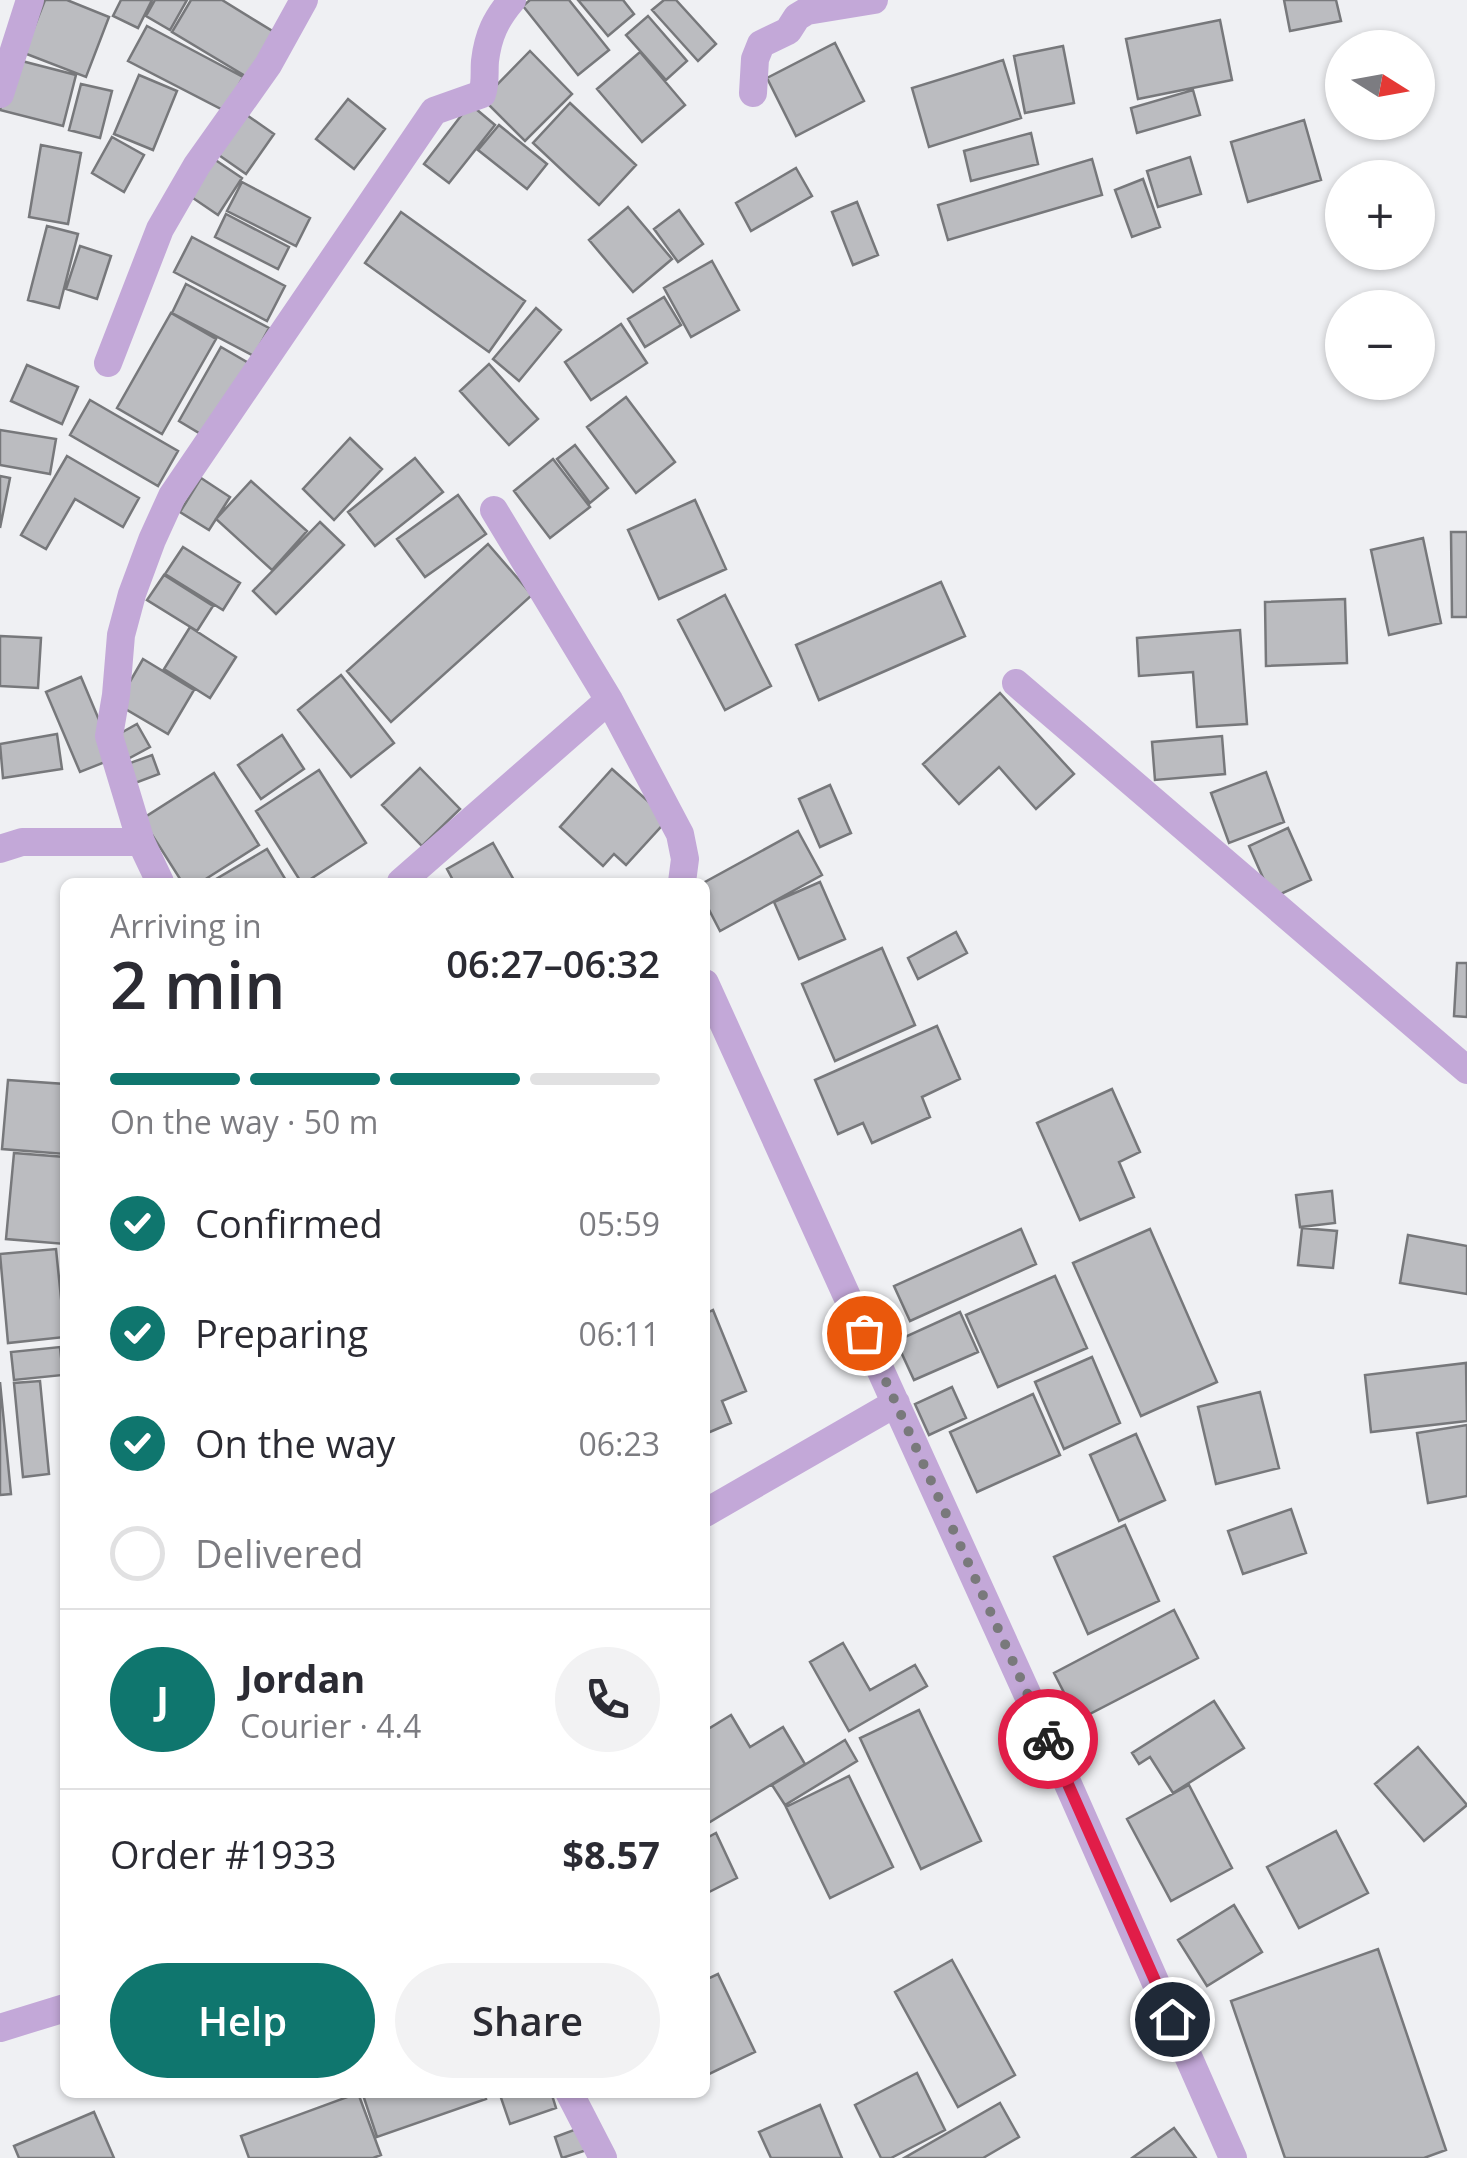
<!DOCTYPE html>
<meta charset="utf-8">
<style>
:root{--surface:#fff;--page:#f2f2f3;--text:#2b2b33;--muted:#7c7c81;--line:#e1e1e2;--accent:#0f766e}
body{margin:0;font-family:"Open Sans",sans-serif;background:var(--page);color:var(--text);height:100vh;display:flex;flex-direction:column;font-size:38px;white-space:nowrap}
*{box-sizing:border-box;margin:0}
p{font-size:32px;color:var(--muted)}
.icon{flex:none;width:55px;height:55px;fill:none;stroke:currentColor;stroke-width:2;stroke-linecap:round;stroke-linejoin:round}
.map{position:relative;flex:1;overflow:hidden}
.drawer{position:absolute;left:60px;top:878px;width:650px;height:1220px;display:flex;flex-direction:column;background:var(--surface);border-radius:15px;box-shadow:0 2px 8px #0004}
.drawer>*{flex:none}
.needle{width:65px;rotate:101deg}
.buttons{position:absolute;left:1325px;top:30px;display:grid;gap:20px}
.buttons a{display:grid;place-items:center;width:110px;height:110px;border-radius:50%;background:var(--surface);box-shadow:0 2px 8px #0004;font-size:50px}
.pin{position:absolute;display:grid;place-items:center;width:85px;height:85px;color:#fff;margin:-42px;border:5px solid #fff;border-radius:50%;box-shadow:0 2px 10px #0007}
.courier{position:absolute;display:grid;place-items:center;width:100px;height:100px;margin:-50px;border:8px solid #e11d48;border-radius:50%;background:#fff;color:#222;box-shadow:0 2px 12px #0007}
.headline em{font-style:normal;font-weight:600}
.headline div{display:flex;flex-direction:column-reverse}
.headline{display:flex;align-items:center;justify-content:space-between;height:170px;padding:0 50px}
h1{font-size:65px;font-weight:600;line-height:75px}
.bar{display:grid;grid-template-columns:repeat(4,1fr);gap:15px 10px;align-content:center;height:120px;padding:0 50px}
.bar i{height:12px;border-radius:8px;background:var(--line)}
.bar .selected{background:var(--accent)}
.bar p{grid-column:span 4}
.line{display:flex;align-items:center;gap:25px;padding:0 50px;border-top:2px solid var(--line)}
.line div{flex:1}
.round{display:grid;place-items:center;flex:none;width:105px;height:105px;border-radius:52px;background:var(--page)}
ol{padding:0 50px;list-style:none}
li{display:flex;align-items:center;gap:30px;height:110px}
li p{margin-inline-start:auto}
li .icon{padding:10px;border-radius:50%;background:var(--accent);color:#fff;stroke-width:4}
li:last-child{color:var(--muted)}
li i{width:55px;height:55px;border:5px solid var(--line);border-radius:50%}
.action{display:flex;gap:20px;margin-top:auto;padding:20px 50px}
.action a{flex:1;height:115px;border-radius:60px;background:var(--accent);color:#fff;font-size:40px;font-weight:600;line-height:115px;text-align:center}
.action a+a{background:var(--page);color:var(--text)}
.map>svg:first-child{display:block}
.building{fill:#bbbcc0;stroke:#77787b;stroke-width:2.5}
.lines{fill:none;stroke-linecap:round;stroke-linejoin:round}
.minor{stroke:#c3a8d8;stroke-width:28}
.done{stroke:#79797b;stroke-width:10;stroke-dasharray:0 18}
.route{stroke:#e11d48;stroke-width:12}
</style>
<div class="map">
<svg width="1467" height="2158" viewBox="0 0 1467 2158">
<rect width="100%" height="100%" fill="#eff0f3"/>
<path class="building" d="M45,0H67L109,17L86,77L24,53Z
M121,0H152L138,28L113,16Z
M155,0H187L170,30L146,16Z
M191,0H222L274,32L247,77L172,32Z
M530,0H569L609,50L578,75L523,6Z
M578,0H623L634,14L608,36Z
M664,0H676L716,44L698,61L652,10Z
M1284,0H1336L1341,21L1290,31Z
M648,16L687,61L666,80L626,35Z
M1220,20L1232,80L1138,99L1126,39Z
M147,26L243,77L225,111L128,61Z
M835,43L864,101L796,136L767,78Z
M1063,46L1074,103L1025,113L1014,56Z
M530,51L572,94L525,141L483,99Z
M640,52L685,105L642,142L597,89Z
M14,59L76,75L63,126L0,110Z
M1003,60L1021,118L929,147L912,88Z
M1342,71V104L1338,105L1330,74Z
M139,75L177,91L153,150L114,134Z
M81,84L112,91L100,138L69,130Z
M1193,90L1200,115L1137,133L1131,108Z
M348,99L385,129L354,169L316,139Z
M570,103L636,165L599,205L533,143Z
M470,104L495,125L449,183L424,164Z
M241,111L274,134L246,174L213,151Z
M1304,120L1321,180L1248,202L1231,142Z
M499,125L547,164L527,189L478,150Z
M1031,133L1038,164L971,181L964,151Z
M112,137L144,155L124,192L92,173Z
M41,145L81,153L68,224L29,217Z
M211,157L242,178L218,215L187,194Z
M1190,157L1201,194L1158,207L1147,171Z
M1092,159L1102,195L948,240L938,205Z
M796,168L812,196L751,231L736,203Z
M1143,179L1160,227L1132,237L1115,190Z
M242,182L310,218L296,246L227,211Z
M857,202L878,255L853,265L832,212Z
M628,207L672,259L633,292L589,240Z
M679,210L703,244L678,262L654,229Z
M401,212L525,301L489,352L365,263Z
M226,214L289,247L278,269L215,237Z
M47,226L78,234L59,308L28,300Z
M192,237L285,286L267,321L174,272Z
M80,246L111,256L97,299L66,289Z
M712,261L739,310L691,337L664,288Z
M186,284L269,328L254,356L172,313Z
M664,297L681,325L645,347L628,319Z
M536,308L561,330L519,381L493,359Z
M171,313L216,339L162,434L117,408Z
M621,324L647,363L591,400L565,362Z
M221,347L252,365L209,439L179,421Z
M489,364L538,419L509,445L460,391Z
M27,365L78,387L62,424L11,401Z
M626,397L675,462L636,493L587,427Z
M90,400L178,451L158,486L70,435Z
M0,430L56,439L50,474L0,465Z
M350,438L382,469L334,520L303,489Z
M575,445L608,488L590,503L557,459Z
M67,456L139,498L123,527L75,499L46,549L21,535Z
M415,458L443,492L375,546L348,512Z
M553,459L590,507L550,538L514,491Z
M0,476L10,478L0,528Z
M201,478L230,497L209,530L180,512Z
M251,481L307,531L272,570L216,519Z
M458,495L486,534L425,577L397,539Z
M695,500L726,569L659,599L628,530Z
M320,522L344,545L276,614L253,591Z
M1451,532H1467V617H1452Z
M1423,538L1441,623L1389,635L1371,550Z
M488,544L532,595L391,722L347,671Z
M183,547L240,583L223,610L165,574Z
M164,575L213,606L197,631L147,600Z
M941,582L965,636L819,700L796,645Z
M725,595L771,686L725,710L678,620Z
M1345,599L1347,663L1266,666L1265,602Z
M190,627L236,657L210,698L164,669Z
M1240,630L1247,724L1197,727L1193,672L1139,676L1137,638Z
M0,636L41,638L38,688L0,686Z
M143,659L194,690L168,734L117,704Z
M341,675L394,743L351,777L298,710Z
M81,677L115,758L80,772L46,692Z
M1000,693L1074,774L1036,809L999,767L959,804L923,764Z
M137,724L150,747L124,761L112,738Z
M57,734L62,769L3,778L0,744Z
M282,735L304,769L261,799L238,765Z
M1222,736L1225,774L1155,780L1152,742Z
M152,755L159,774L130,785L122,766Z
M420,768L460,809L422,846L382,805Z
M612,769L668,819L626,865L614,854L603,866L560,827Z
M319,770L366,843L306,882H301L256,811Z
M1266,772L1284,822L1229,843L1211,793Z
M214,773L259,845L201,882H182L142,819Z
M830,785L851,833L820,847L799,799Z
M1288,828L1311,880L1272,898L1249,846Z
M798,831L822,875L720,931L705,902V882Z
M493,843L515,882H454L447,869Z
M267,849L287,882H211Z
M820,882L845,939L799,959L774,902Z
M956,932L967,953L918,979L908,958Z
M882,948L915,1025L835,1061L802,984Z
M1457,963H1467V1017L1454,1016Z
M937,1026L960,1079L922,1097L930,1117L872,1143L863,1123L838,1134L815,1080Z
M8,1080L65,1084V1154L2,1149Z
M1112,1089L1140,1152L1119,1162L1134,1197L1080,1220L1037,1123Z
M14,1153L65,1157V1244L6,1239Z
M1332,1191L1335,1223L1300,1227L1296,1195Z
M1302,1228L1337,1231L1333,1268L1298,1265Z
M1021,1229L1036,1264L910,1321L894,1286Z
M1150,1229L1217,1382L1141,1416L1073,1263Z
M1408,1235L1467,1246V1294L1400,1283Z
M56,1249L65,1337L8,1343L0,1254Z
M1055,1276L1087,1348L998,1387L966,1315Z
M713,1310L746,1391L722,1401L731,1423L705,1434V1314Z
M960,1312L978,1352L914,1380L896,1341Z
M60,1347L63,1375L14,1380L11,1352Z
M1092,1357L1120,1423L1064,1449L1035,1382Z
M1466,1363L1467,1421L1371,1432L1365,1375Z
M40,1381L49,1474L23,1477L14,1383Z
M0,1382L11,1494L0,1495Z
M952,1387L966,1418L929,1435L915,1404Z
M1260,1392L1279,1468L1216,1484L1198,1407Z
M1033,1394L1060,1455L977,1492L950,1432Z
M1467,1425V1496L1428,1503L1417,1433Z
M1136,1434L1165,1500L1119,1521L1090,1455Z
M1291,1509L1306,1553L1243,1574L1228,1531Z
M1125,1525L1159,1601L1088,1634L1054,1557Z
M1174,1610L1198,1658L1078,1720L1054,1673Z
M843,1643L870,1690L915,1665L927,1686L849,1731L810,1662Z
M1214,1701L1244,1748L1173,1793L1150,1757L1139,1764L1132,1753Z
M919,1710L981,1841L921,1869L860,1738Z
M731,1715L750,1747L783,1727L805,1764L705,1825V1731Z
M845,1740L857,1761L785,1805L772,1785Z
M1418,1747L1467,1805L1424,1841L1375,1784Z
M849,1776L893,1867L830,1898L786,1807Z
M1189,1785L1232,1868L1171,1901L1127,1819Z
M1336,1831L1368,1893L1299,1928L1267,1867Z
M716,1833L737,1878L705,1894V1839Z
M1234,1905L1262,1952L1207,1986L1178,1940Z
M1378,1949L1446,2150L1424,2158H1285L1231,2001Z
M952,1960L1015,2075L958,2107L895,1992Z
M718,1974L755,2052L705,2076V1980Z
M917,2073L945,2130L891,2158H881L855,2105Z
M362,2092H484L486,2099L377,2137Z
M499,2092H551L556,2108L510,2124Z
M358,2093L381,2155L373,2158H249L241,2136Z
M1000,2103L1019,2137L983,2158H904Z
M820,2105L842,2158H771L759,2132Z
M94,2112L114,2158H19L14,2146Z
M582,2127L590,2149L562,2158L555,2137Z
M1174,2128L1196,2158H1132Z"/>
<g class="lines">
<path class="minor" d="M753,93L755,59L761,44L788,31L797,17L807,11L874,0
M0,94L30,0
M108,363L160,229L197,165L268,65L304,0
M494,510L609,700L680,834L685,859L682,882
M1016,683L1467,1070
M0,849L22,842H141
M160,882L141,842L109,736L116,695L121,635L132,594L152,540L172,496L434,111L482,94C486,83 484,72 485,61C488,35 496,19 512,0
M401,882L609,700
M705,983L1064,1775L1233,2158
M705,1513L896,1403
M0,2028L65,2008
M569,2092L603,2158"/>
</g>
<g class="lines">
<path class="done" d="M864,1333L1048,1739"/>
<path class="route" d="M1048,1739L1172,2019"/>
</g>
</svg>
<div class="buttons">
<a><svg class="needle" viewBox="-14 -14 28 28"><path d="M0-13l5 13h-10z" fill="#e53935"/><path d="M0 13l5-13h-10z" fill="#7c7c81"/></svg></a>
<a>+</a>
<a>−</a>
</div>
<div class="pin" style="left:864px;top:1333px;background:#ea580c"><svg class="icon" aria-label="bag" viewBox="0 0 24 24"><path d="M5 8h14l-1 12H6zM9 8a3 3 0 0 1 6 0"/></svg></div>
<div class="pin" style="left:1172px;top:2019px;background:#1f2937"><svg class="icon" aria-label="home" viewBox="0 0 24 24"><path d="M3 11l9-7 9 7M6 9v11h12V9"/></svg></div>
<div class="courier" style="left:1048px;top:1739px"><svg class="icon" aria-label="bike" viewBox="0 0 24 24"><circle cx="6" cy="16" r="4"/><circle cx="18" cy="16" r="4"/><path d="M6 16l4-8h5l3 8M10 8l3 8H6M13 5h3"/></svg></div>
<section class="drawer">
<div class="headline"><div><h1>2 min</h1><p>Arriving in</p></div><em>06:27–06:32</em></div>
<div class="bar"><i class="selected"></i><i class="selected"></i><i class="selected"></i><i></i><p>On the way · 50 m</p></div>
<ol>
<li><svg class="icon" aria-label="check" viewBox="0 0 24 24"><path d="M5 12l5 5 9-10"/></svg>Confirmed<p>05:59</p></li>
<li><svg class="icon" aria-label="check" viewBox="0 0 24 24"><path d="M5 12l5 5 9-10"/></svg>Preparing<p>06:11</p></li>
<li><svg class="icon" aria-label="check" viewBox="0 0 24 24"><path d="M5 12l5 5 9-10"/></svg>On the way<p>06:23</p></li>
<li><i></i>Delivered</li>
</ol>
<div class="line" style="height:180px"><b class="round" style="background:var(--accent);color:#fff">J</b><div><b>Jordan</b><p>Courier · 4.4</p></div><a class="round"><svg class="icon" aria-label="phone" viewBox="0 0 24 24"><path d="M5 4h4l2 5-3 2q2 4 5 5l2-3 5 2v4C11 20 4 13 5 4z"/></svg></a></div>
<div class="line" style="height:130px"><div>Order #1933</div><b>$8.57</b></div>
<div class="action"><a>Help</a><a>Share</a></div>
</section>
</div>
